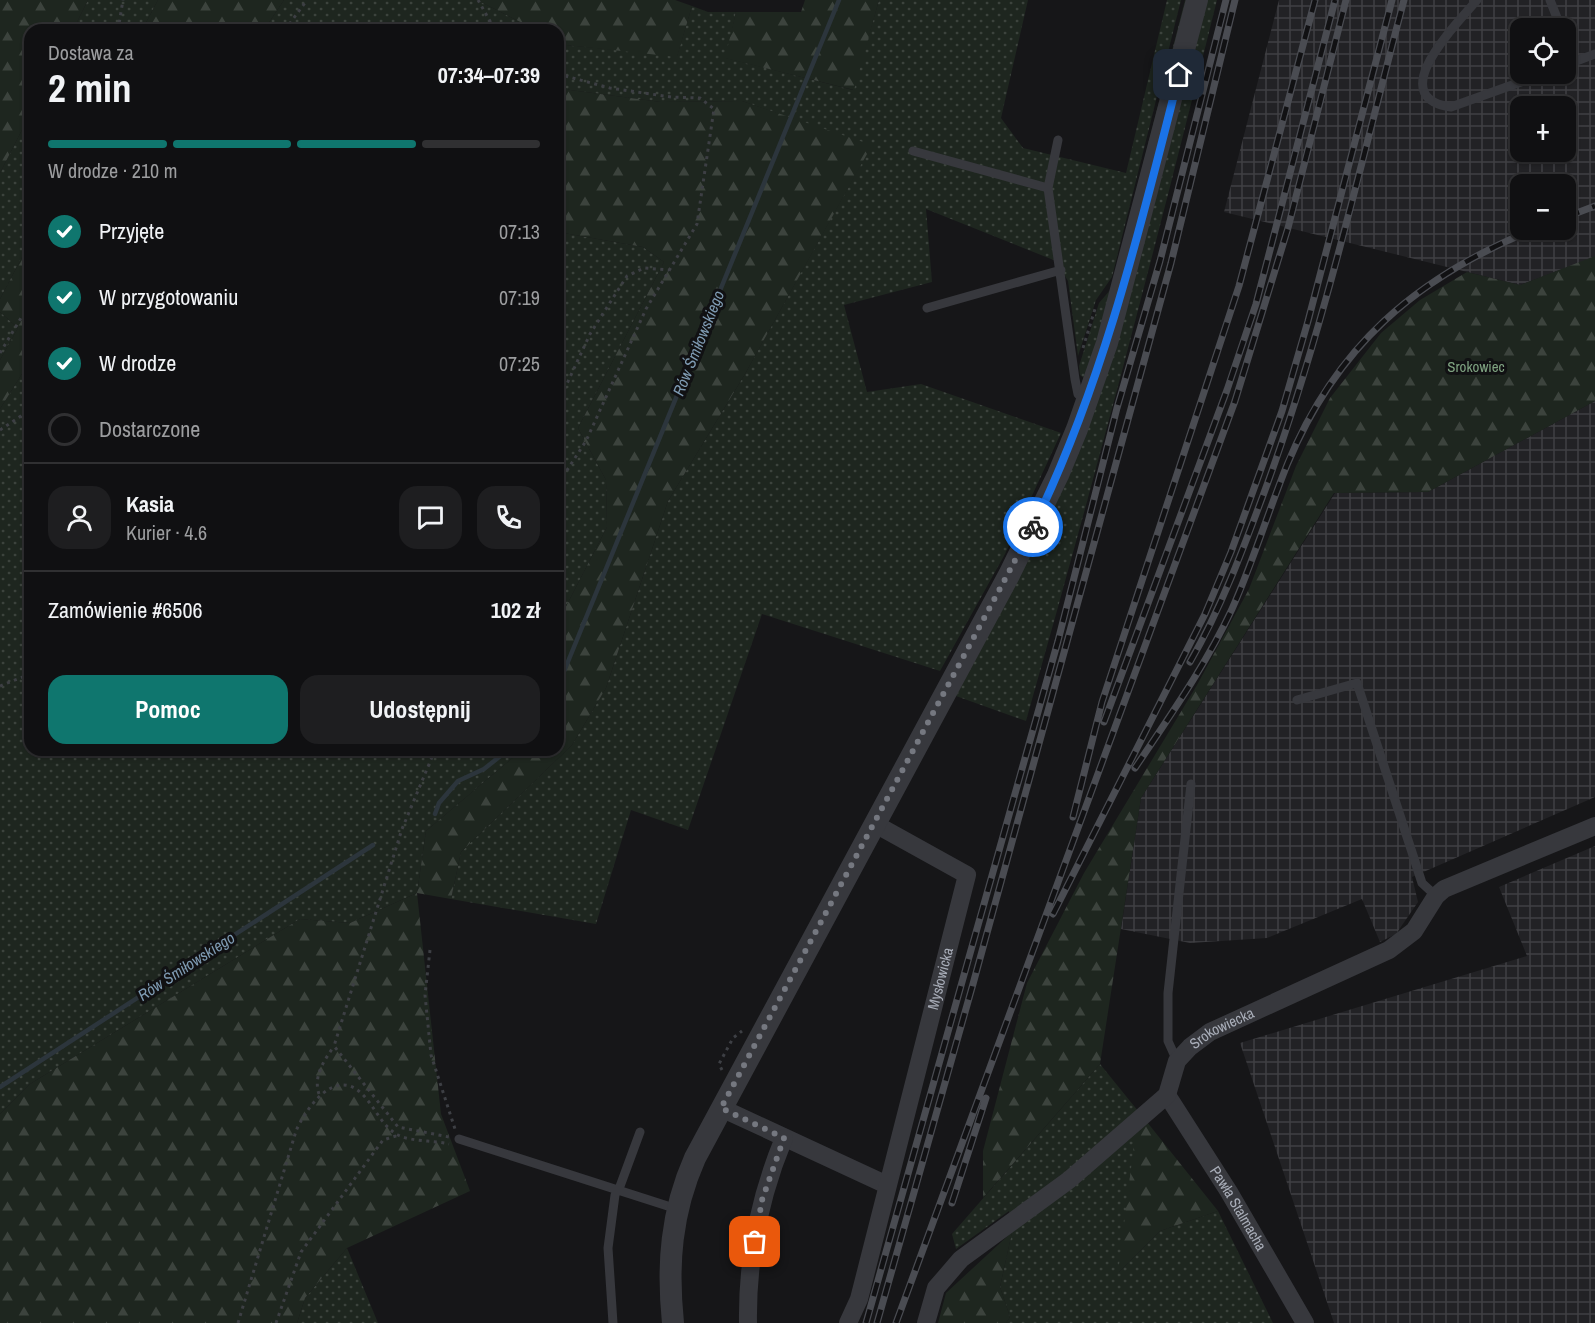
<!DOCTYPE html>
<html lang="pl">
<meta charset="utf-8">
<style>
:root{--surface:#101012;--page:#1e1e20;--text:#f1f3f6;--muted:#9c9d9f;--line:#303032;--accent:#0f766e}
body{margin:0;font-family:"Archivo Narrow",sans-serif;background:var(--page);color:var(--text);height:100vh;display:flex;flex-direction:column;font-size:22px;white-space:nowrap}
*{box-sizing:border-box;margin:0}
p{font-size:20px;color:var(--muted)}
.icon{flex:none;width:33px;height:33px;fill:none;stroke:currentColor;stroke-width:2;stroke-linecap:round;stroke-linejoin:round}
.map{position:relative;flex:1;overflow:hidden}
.sheet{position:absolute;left:24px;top:24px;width:540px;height:732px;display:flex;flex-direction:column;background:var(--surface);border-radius:18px;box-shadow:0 2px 4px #0004,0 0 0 2px var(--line)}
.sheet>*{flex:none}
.buttons{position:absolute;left:1510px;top:18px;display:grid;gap:12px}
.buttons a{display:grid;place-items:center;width:66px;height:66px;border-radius:12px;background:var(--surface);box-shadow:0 2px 4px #0004,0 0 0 2px var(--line);font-size:30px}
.pin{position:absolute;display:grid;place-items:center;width:51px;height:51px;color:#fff;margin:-26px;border-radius:12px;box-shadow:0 3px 9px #0006}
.courier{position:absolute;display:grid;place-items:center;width:60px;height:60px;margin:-30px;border:4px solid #1a73e8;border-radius:50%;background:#fff;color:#222;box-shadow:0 2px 8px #0007}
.summary em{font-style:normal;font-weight:700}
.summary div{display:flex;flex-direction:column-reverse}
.summary{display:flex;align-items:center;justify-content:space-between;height:102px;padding:0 24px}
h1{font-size:39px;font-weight:700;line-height:45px}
.bar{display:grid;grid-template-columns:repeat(4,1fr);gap:9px 6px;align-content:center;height:72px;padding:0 24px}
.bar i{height:8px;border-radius:4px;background:var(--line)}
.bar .current{background:var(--accent)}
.bar p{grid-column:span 4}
.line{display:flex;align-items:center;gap:15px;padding:0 24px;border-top:2px solid var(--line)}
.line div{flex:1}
.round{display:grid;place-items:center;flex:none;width:63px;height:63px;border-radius:18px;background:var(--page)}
ol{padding:0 24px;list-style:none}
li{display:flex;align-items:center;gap:18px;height:66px}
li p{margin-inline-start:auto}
li .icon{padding:6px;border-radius:50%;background:var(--accent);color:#fff;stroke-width:4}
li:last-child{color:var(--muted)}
li i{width:33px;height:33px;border:3px solid var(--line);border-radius:50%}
.cta{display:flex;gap:12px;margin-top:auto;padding:12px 24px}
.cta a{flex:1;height:69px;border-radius:18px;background:var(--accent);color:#fff;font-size:24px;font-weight:700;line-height:69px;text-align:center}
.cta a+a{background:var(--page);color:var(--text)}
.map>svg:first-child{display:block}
.industrial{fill:url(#industrial-grid);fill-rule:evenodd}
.grass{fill:url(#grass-dots)}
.forest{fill:url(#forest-firs)}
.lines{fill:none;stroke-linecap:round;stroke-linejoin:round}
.stream{stroke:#2c353c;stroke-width:4.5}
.path{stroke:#3d3f44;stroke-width:3;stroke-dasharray:3 4.5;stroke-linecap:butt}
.service{stroke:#37383d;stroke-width:9}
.minor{stroke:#37383d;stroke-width:18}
.tertiary{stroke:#37383d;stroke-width:22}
.rail-casing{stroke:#4a4c52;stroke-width:7}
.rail{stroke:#111113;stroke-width:4.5;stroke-dasharray:14;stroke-linecap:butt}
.done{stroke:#757880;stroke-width:6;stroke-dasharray:0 10.8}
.route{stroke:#1a73e8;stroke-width:8}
.labels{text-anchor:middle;stroke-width:6;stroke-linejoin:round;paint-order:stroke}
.park-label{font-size:15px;fill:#7fa381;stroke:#111113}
.street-label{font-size:15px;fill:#a8adb8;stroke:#111113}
.water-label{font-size:16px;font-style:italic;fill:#7f9bb3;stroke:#111113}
</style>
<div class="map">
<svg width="1595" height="1323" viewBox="0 0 1595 1323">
<defs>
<pattern id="industrial-grid" width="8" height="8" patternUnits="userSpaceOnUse" patternTransform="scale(1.5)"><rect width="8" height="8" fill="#222225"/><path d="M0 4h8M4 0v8" fill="none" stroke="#3f3f43"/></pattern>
<pattern id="grass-dots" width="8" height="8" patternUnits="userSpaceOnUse" patternTransform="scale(1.5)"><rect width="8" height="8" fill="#1e261f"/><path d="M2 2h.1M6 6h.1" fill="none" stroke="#3c433d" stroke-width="1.8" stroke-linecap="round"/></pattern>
<pattern id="forest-firs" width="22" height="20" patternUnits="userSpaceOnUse" patternTransform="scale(1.5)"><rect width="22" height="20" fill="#1e261f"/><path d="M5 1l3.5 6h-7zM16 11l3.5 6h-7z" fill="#3c433d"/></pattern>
</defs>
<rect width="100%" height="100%" fill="#161618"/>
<path class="industrial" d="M1279,0H1595V257L1520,285L1224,212ZM1521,28H1566V74H1521ZM1521,106H1566V152H1521ZM1521,184H1566V230H1521Z
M1595,401V797L1412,877L1418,902L1396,934L1380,942L1362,899L1267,938L1190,943L1121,929L1141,798L1335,493L1428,492Z
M1595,846V1323H1334L1240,1043L1527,956L1499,887Z"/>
<path class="grass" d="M88,0H158L142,30H73Z
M284,0H477L536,30H264Z
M879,0H1028L1001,118L1023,148L1126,173L1167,0H1181L1112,277L1096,300L1078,356L1068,281L1056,261L926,209L932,282L844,305L867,392L921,384L1061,433L1005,554L940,671L762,614L688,830L631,810L596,924L451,899L461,852L572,745L606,688L668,501L745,374L871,146L742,101L661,102L570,90L558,86V41L566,45L677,56L692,6L708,12H736L726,58L853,90Z
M1185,0H1189L1130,232L1085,379L1080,375L1079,366L1099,303L1111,289Z
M1205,0H1217C1157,242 1094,482 1026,721L956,696L1037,537Z
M30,114V242L0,299V173Z
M558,232L643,247L664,262L578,428L606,480L607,527L558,622Z
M0,312L18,328L0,360Z
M30,361V750H522L426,831L417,893L350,923L300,919L30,1084L0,1114V409Z
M1100,1064L1147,1122L1119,1272L1160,1231L1218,1211L1273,1323H1006L1010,1317L1000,1287L1012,1232L1009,1211L956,1249L952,1234Z
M347,1248L378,1323H297L305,1298Z"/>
<path class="forest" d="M0,0H88L73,30H30V114L0,173Z
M158,0H284L264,30H142Z
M477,0H675L692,6L677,57L566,45L558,41V30H536Z
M805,0H879L854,90L725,58L736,12H801Z
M558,86L570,90L661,102L742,101L872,145L745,374L668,501L606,688L572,745L461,852L451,899L417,893L441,1114L470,1191L347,1248L305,1298L297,1323H0V1114L30,1084L300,919L350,923L417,893L426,831L522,750H558V622L607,527L606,480L578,428L664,262L643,247L558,232Z
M30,242V361L0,409V360L18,328L0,312V299Z
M1595,256V401L1428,492L1334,493L1141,798L1100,1064L983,1198V1151L1027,983L1084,873L1197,685L1249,589L1296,466L1330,398L1381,333L1420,300L1467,272L1520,285Z
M1147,1122L1218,1211L1160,1231L1118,1273L1135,1136Z
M1012,1232L1000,1287L1010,1317L1006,1323H938L946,1293Z"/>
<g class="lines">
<path class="stream" d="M558,686L839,0
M435,814L439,803L458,781L484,769L508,750
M0,1087L373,845"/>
<path class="path" d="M478,0L495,30
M118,30L123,0
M285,30L307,0
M558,74L610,88L671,97L700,98L714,109L697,224L646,309L586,441L558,484
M1083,348L1095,309
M0,353L30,303
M558,403L590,334L627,276L644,268L669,270
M0,430L24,414L30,405
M0,686L30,674
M435,750L402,829L334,1046L398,1127L449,1137
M430,950L425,995L431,1055L455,1129
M722,1070L719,1064L733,1038L742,1031
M319,1094C313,1076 324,1061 334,1046
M238,1323L296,1131C305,1110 334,1067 361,1093C375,1106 381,1126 398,1135C412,1142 433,1140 449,1144
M276,1323L301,1252L383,1140L399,1135"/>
<path class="service" d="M1477,0C1458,23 1382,97 1451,107L1543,74
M1550,0L1561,28
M1566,43L1573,62
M1566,65L1595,54
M1058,140L1048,188L1075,379L1078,394L1085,401
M913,151L1048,188
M927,308L1061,270
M1297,700L1357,683L1422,883L1436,896
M1177,1061L1168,1041V993L1191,784
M459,1139L677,1209
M619,1189L640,1132
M613,1323L608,1248L615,1195"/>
<g class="minor">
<path id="s1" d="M1167,1095L1229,1192L1305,1323"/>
<path d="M721,1108L887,1185"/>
<path d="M748,1323C747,1259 760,1196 784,1138"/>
<path id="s2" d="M848,1323L859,1299L967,875L875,824"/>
<path id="s3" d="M926,1323L936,1288L961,1259L1069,1180L1167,1095L1177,1061L1190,1047L1210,1032L1389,950L1414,931L1436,896L1444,889L1595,826"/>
</g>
<path class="tertiary" d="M673,1323C667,1265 671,1212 695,1158L1009,575L1058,475L1077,429L1107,343L1197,0"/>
<g class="rail-casing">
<path id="rail" d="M1566,217L1595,206
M1190,662C1223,605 1245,544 1268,482C1325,324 1361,162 1404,0
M1104,722L1227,390L1256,304L1335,0
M1135,768C1169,717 1206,665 1232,609C1253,562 1268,512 1287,465C1336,346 1416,278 1532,230
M1073,817L1102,702L1239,286L1315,0
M1053,914L1205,614L1231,552L1282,411L1308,321L1392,0
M952,1203L986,1098
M866,1323L1058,641L1117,408L1160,261L1226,0
M877,1323L973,984L1171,263L1235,0
M896,1323L1235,401L1288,228L1346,0"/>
</g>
<use href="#rail" class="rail"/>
</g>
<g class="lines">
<path class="done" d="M755,1242L762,1200L784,1138L721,1108L1033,527"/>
<path class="route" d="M1033,527C1103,384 1140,229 1179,75"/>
</g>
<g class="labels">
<g class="park-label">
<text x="1476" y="372">Srokowiec</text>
</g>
<g class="street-label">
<text dy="5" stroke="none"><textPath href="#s2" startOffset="357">Mysłowicka</textPath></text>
<text dy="5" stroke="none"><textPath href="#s3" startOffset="430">Srokowiecka</textPath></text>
<text dy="5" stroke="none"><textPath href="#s1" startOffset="134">Pawła Stalmacha</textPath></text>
</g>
<g class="water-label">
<text transform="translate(698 343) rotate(-68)" y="6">Rów Śmiłowskiego</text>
<text transform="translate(186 966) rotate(-33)" y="6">Rów Śmiłowskiego</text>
</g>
</g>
</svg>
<div class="buttons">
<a><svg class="icon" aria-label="locate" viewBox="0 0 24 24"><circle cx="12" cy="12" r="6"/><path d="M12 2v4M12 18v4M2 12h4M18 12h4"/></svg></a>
<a>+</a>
<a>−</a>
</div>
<div class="pin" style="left:755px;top:1242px;background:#ea580c"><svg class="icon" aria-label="bag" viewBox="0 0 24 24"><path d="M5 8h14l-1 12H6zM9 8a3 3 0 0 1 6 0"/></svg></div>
<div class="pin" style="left:1179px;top:75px;background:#1f2937"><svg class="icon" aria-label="home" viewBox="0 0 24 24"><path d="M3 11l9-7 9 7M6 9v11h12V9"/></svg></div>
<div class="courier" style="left:1033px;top:527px"><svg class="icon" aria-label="bike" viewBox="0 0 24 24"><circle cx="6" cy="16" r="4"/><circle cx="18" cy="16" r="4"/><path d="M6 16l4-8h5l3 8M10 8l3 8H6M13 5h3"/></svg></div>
<section class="sheet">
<div class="summary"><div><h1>2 min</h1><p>Dostawa za</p></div><em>07:34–07:39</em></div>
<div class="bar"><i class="current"></i><i class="current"></i><i class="current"></i><i></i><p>W drodze · 210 m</p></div>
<ol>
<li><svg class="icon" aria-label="check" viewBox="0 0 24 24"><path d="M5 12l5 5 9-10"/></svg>Przyjęte<p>07:13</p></li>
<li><svg class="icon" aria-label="check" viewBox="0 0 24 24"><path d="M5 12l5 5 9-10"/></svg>W przygotowaniu<p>07:19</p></li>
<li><svg class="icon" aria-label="check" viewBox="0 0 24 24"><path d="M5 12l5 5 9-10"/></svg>W drodze<p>07:25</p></li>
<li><i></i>Dostarczone</li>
</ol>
<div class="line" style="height:108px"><a class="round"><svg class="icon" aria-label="person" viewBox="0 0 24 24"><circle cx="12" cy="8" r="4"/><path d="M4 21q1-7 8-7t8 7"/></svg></a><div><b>Kasia</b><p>Kurier · 4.6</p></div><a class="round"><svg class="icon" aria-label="chat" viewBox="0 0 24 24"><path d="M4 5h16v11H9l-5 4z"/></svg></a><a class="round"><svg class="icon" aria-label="phone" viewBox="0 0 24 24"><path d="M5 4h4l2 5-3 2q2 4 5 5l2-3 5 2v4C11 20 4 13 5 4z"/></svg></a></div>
<div class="line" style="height:78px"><div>Zamówienie #6506</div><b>102 zł</b></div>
<div class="cta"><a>Pomoc</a><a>Udostępnij</a></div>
</section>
</div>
